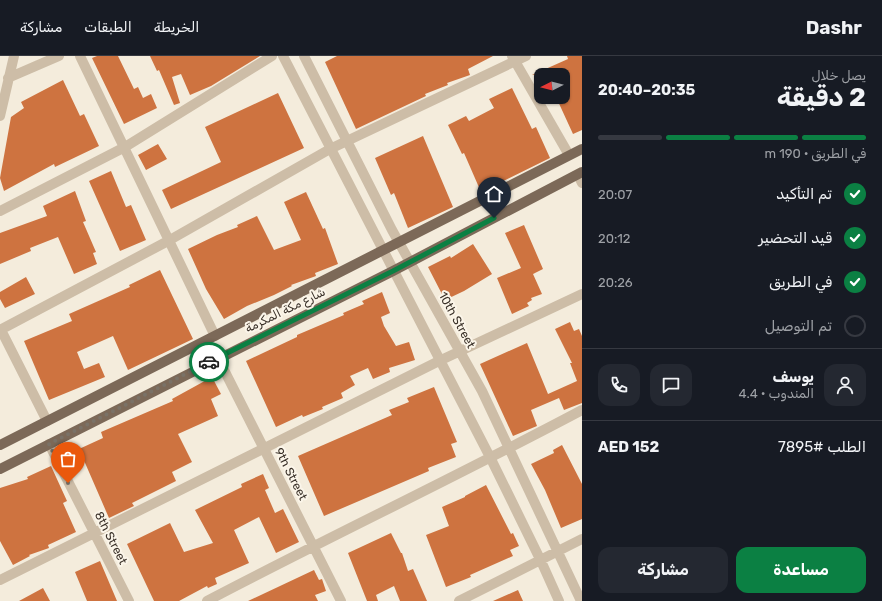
<!DOCTYPE html>
<html lang="ar">
<meta charset="utf-8">
<style>
:root{--surface:#171b24;--page:#242831;--text:#f1f3f6;--muted:#9ea1a6;--line:#363941;--accent:#0b8043}
body{margin:0;font-family:Rubik,"Noto Naskh Arabic",sans-serif;background:var(--page);color:var(--text);direction:rtl;height:100vh;display:flex;flex-direction:column;font-size:15px;white-space:nowrap}
*{box-sizing:border-box;margin:0}
p{font-size:13px;color:var(--muted)}
.icon{flex:none;width:22px;height:22px;fill:none;stroke:currentColor;stroke-width:2;stroke-linecap:round;stroke-linejoin:round}
.map{position:relative;flex:1;overflow:hidden;direction:ltr}
.drawer{display:flex;flex-direction:column;background:var(--surface);width:300px}
.drawer>*{flex:none}
.needle{width:26px;rotate:264deg}
.buttons{position:absolute;left:534px;top:12px;display:grid;gap:8px}
.buttons a{display:grid;place-items:center;width:36px;height:36px;border-radius:8px;background:var(--surface);box-shadow:0 1px 3px #0004;font-size:20px}
.pin{position:absolute;display:grid;place-items:center;width:34px;height:34px;color:#fff;margin:-41px -17px;border-radius:50% 50% 50% 0;rotate:-45deg;box-shadow:0 0 4px #0007}
.pin .icon{rotate:45deg}
.courier{position:absolute;display:grid;place-items:center;width:40px;height:40px;margin:-20px;border:3px solid #0b8043;border-radius:50%;background:#fff;color:#222;box-shadow:0 1px 5px #0007}
.headline em{font-style:normal;font-weight:700}
.headline div{display:flex;flex-direction:column-reverse}
.headline{display:flex;align-items:center;justify-content:space-between;height:68px;padding:0 16px}
h1{font-size:26px;font-weight:700;line-height:30px}
.bar{display:grid;grid-template-columns:repeat(4,1fr);gap:6px 4px;align-content:center;height:48px;padding:0 16px}
.bar i{height:5px;border-radius:3px;background:var(--line)}
.bar .on{background:var(--accent)}
.bar p{grid-column:span 4}
.line{display:flex;align-items:center;gap:10px;padding:0 16px;border-top:1px solid var(--line)}
.line div{flex:1}
.round{display:grid;place-items:center;flex:none;width:42px;height:42px;border-radius:12px;background:var(--page)}
ol{padding:0 16px;list-style:none}
li{display:flex;align-items:center;gap:12px;height:44px}
li p{margin-inline-start:auto}
li .icon{padding:4px;border-radius:50%;background:var(--accent);color:#fff;stroke-width:4}
li:last-child{color:var(--muted)}
li i{width:22px;height:22px;border:2px solid var(--line);border-radius:50%}
.primary-button{display:flex;gap:8px;margin-top:auto;padding:8px 16px}
.primary-button a{flex:1;height:46px;border-radius:12px;background:var(--accent);color:#fff;font-size:16px;font-weight:700;line-height:46px;text-align:center}
.primary-button a+a{background:var(--page);color:var(--text)}
header{display:flex;align-items:center;gap:24px;box-sizing:border-box;height:56px;padding:0 20px;background:var(--surface);border-bottom:1px solid var(--line)}
header strong{font-size:19px}
nav{display:flex;gap:22px;margin-inline-start:auto;font-size:14px}
main{display:flex;flex:1;min-height:0}
.map>svg:first-child{display:block}
.building{fill:#ce7340}
.lines{fill:none;stroke-linecap:round;stroke-linejoin:round}
.minor{stroke:#cdbda7;stroke-width:10}
.major{stroke:#7c6958;stroke-width:10}
.done{stroke:#7a7267;stroke-width:4;stroke-dasharray:0 7.2}
.route{stroke:#0b8043;stroke-width:5}
.labels{text-anchor:middle;stroke-width:4;stroke-linejoin:round;paint-order:stroke}
.street-label{font-size:12px;fill:#393028;stroke:#fbf5e9}
</style>
<header>
<strong>Dashr</strong>
<nav><a>الخريطة</a><a>الطبقات</a><a>مشاركة</a></nav>
</header>
<main>
<section class="drawer">
<div class="headline"><div><h1>2 دقيقة</h1><p>يصل خلال</p></div><em>20:35–20:40</em></div>
<div class="bar"><i class="on"></i><i class="on"></i><i class="on"></i><i></i><p>في الطريق · 190 m</p></div>
<ol>
<li><svg class="icon" aria-label="check" viewBox="0 0 24 24"><path d="M5 12l5 5 9-10"/></svg>تم التأكيد<p>20:07</p></li>
<li><svg class="icon" aria-label="check" viewBox="0 0 24 24"><path d="M5 12l5 5 9-10"/></svg>قيد التحضير<p>20:12</p></li>
<li><svg class="icon" aria-label="check" viewBox="0 0 24 24"><path d="M5 12l5 5 9-10"/></svg>في الطريق<p>20:26</p></li>
<li><i></i>تم التوصيل</li>
</ol>
<div class="line" style="height:72px"><a class="round"><svg class="icon" aria-label="person" viewBox="0 0 24 24"><circle cx="12" cy="8" r="4"/><path d="M4 21q1-7 8-7t8 7"/></svg></a><div><b>يوسف</b><p>المندوب · 4.4</p></div><a class="round"><svg class="icon" aria-label="chat" viewBox="0 0 24 24"><path d="M4 5h16v11H9l-5 4z"/></svg></a><a class="round"><svg class="icon" aria-label="phone" viewBox="0 0 24 24"><path d="M5 4h4l2 5-3 2q2 4 5 5l2-3 5 2v4C11 20 4 13 5 4z"/></svg></a></div>
<div class="line" style="height:52px"><div>الطلب #7895</div><b>AED 152</b></div>
<div class="primary-button"><a>مساعدة</a><a>مشاركة</a></div>
</section>
<div class="map">
<svg width="582" height="545" viewBox="0 0 582 545">
<rect width="100%" height="100%" fill="#f4ecdc"/>
<path class="building" d="M97,0H118L134,33L138,31L143,42L151,38L157,52L124,68L92,2Z
M150,0H260L211,30L190,39L181,18L172,21L180,47L174,49L159,14L157,15Z
M337,0H493L468,13L470,19L447,27L448,29L425,38L426,40L356,73L325,6Z
M567,0H582V74L573,78L556,41H563V19H532L568,3Z
M63,24L80,60L84,58L99,90L55,111L54,108L4,135L0,122L11,61L24,52L21,46Z
M512,32L532,73L536,71L550,102L481,136L464,97L462,98L448,69L466,60L469,65L494,52L489,43Z
M278,37L304,92L171,153L162,134L221,106L205,71Z
M423,80L453,151L408,172L394,137L391,139L375,102Z
M158,88L167,103L146,114L138,99Z
M111,115L126,151L131,149L146,184L120,195L89,125Z
M75,135L86,165L83,166L96,196L93,197L97,208L74,218L58,181L30,192L31,195L0,208V177L47,160L43,150Z
M306,136L323,173L325,172L338,208L315,217L316,220L291,229L292,230L274,239L247,250L224,263L206,233L188,193L217,179L238,171L237,169L257,160L274,194L301,184L284,146Z
M524,169L543,213L533,218L542,238L531,242L532,244L527,247L529,250L512,258L497,222L521,212L505,177Z
M473,188L492,218L464,235L445,244L428,211L450,200L451,202Z
M160,214L193,283L128,314L113,280L77,296L84,313L99,307L105,321L49,344L24,285L72,265L69,258L130,231L129,229Z
M26,221L35,238L5,252L0,243V236Z
M382,236L390,257L381,261L384,270L396,290L409,286L415,304L389,312L390,316L373,323L368,312L350,320L355,329L341,337L343,342L322,351L323,353L303,361L302,359L276,371L246,305L297,281V279L344,259L343,257L364,248L362,245Z
M570,266L574,275L579,273L582,280V347L564,354L559,342L531,354L537,370L513,380L480,308L527,287L548,338L577,325L570,307H572L555,273Z
M212,321L221,338L211,343L218,360L178,378L192,406L172,416L176,425L132,447L134,450L109,462L79,393L103,382L101,376L173,345L172,343Z
M434,331L457,386L451,388L456,401L428,412L429,415L324,460L298,400L392,359L389,354L409,346L407,342Z
M562,389L582,428V463L561,472L545,434L531,408L554,397L553,394Z
M51,410L67,445L63,447L76,476L48,489L49,492L29,499L30,500L13,509L0,485V432L28,423L27,421Z
M263,418L269,432L265,434L275,457L283,453L299,486L276,497L259,461L234,474L249,507L215,522L217,528L208,532L207,530L179,545H154L127,488L170,467L184,496L213,487L195,454L242,431L241,428Z
M486,429L511,478L513,477L519,490L510,494L513,500L470,519L471,521L446,531L426,479L449,470L442,451L465,441V440Z
M391,477L401,497H402L408,515L413,513L427,545H400L394,530L376,539L378,545H367L348,497Z
M100,505L117,545H87L75,516Z
M314,514L319,524L322,523L326,535L315,539L318,545H248Z
M43,532L50,545H19Z
M518,534L523,545H493Z"/>
<g class="lines">
<path class="minor" d="M80,0L215,280
M283,0L491,403L541,505L559,545
M304,0L392,174L482,335L581,545
M512,0L569,99
M8,22L59,0
M0,60L14,0
M578,119L582,127
M0,155L125,91L272,0
M0,274L168,185L330,93L526,0
M1,274L47,365
M218,302L341,545
M49,388L129,545
M0,524L439,305L582,238
M207,545C331,480 458,420 582,354
M459,545L582,483"/>
<path class="major" d="M0,389L582,93
M0,413L393,215L582,116"/>
</g>
<g class="lines">
<path class="done" d="M68,427L49,388L209,306"/>
<path class="route" d="M209,306L393,215L494,162"/>
</g>
<g class="labels">
<g class="street-label">
<text transform="translate(285 254) rotate(-26)" y="4">شارع مكة المكرمة</text>
<text transform="translate(457 264) rotate(61)" y="4">10th Street</text>
<text transform="translate(291 418) rotate(63)" y="4">9th Street</text>
<text transform="translate(111 482) rotate(63)" y="4">8th Street</text>
</g>
</g>
</svg>
<div class="buttons">
<a><svg class="needle" viewBox="-14 -14 28 28"><path d="M0-13l5 13h-10z" fill="#e53935"/><path d="M0 13l5-13h-10z" fill="#9ea1a6"/></svg></a>
</div>
<div class="pin" style="left:68px;top:427px;background:#ea580c"><svg class="icon" aria-label="bag" viewBox="0 0 24 24"><path d="M5 8h14l-1 12H6zM9 8a3 3 0 0 1 6 0"/></svg></div>
<div class="pin" style="left:494px;top:162px;background:#1f2937"><svg class="icon" aria-label="home" viewBox="0 0 24 24"><path d="M3 11l9-7 9 7M6 9v11h12V9"/></svg></div>
<div class="courier" style="left:209px;top:306px"><svg class="icon" aria-label="car" viewBox="0 0 24 24"><path d="M5 17H2v-5l4-1 3-4h7l3 4 3 1v5h-3M9 17h6M6 11h13"/><circle cx="7" cy="17" r="2"/><circle cx="17" cy="17" r="2"/></svg></div>
</div>
</main>
